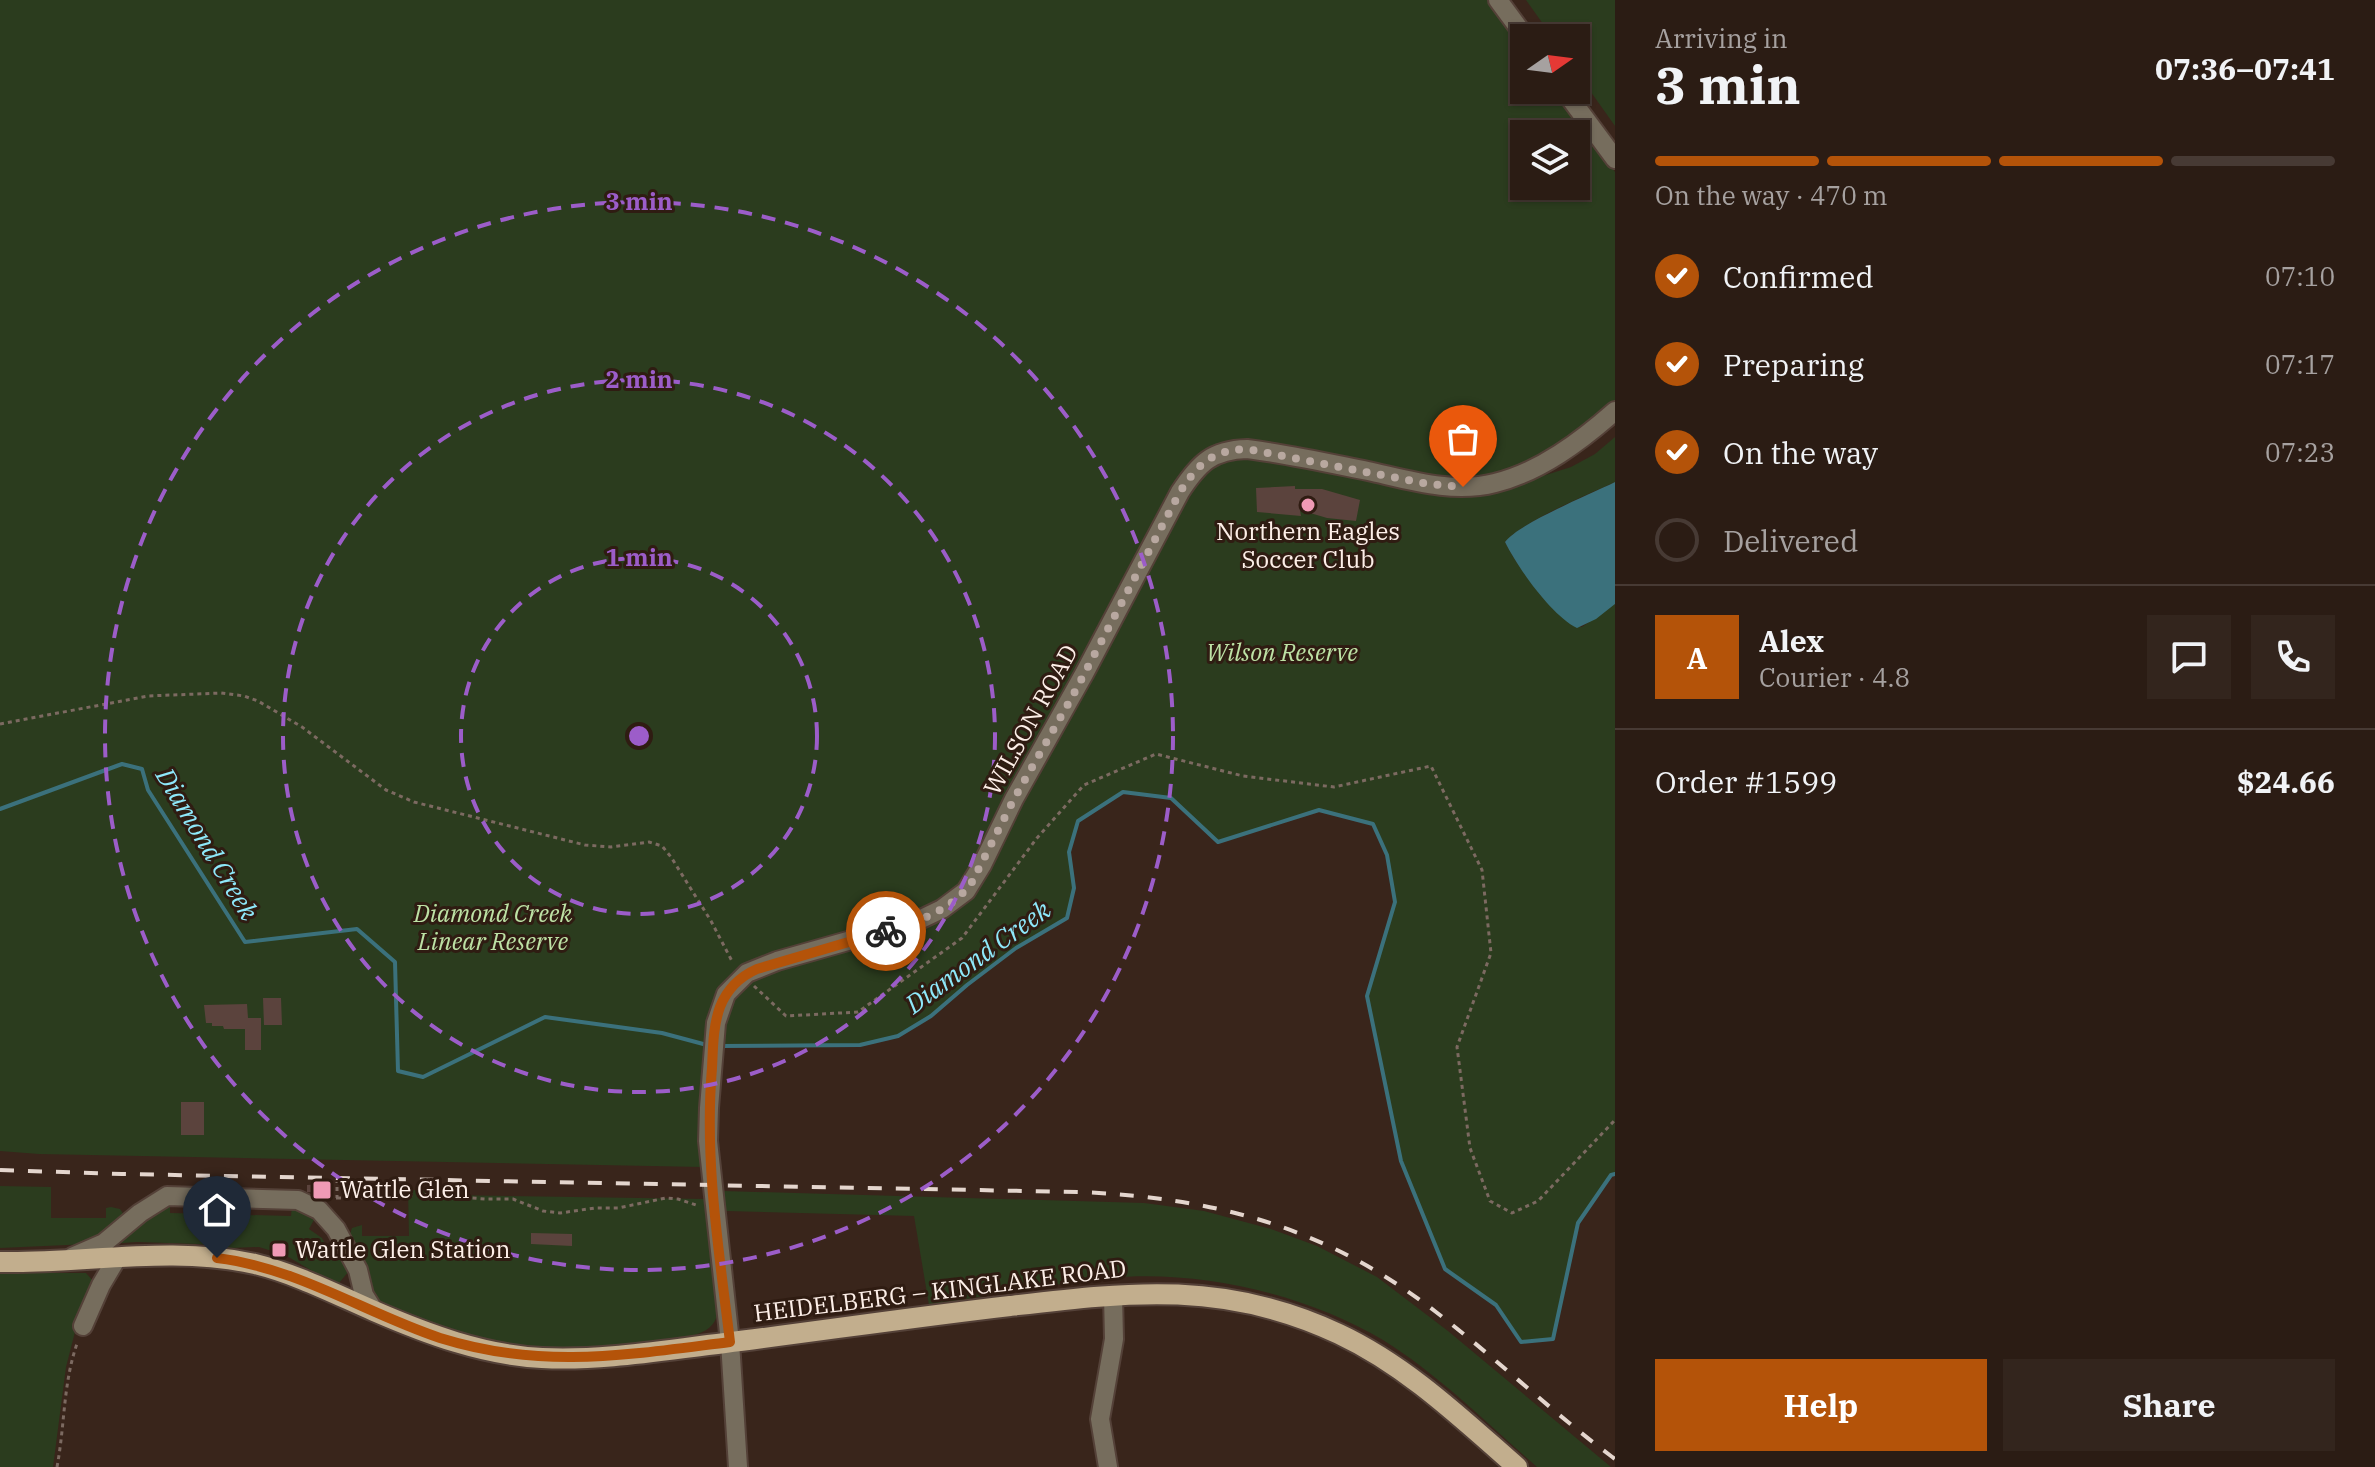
<!DOCTYPE html>
<meta charset="utf-8">
<style>
:root{--surface:#2b1c14;--page:#33251d;--text:#f1f3f6;--muted:#a6a1a0;--line:#473a34;--accent:#b45309}
body{margin:0;font-family:"IBM Plex Serif",serif;background:var(--page);color:var(--text);height:100vh;display:flex;flex-direction:column;font-size:30px;white-space:nowrap}
*{box-sizing:border-box;margin:0}
p{font-size:26px;color:var(--muted)}
.icon{flex:none;width:44px;height:44px;fill:none;stroke:currentColor;stroke-width:2;stroke-linecap:round;stroke-linejoin:round}
.map{position:relative;flex:1;overflow:hidden}
.panel{display:flex;flex-direction:column;background:var(--surface);width:760px}
.panel>*{flex:none}
.needle{width:52px;rotate:76deg}
.buttons{position:absolute;left:1510px;top:24px;display:grid;gap:16px}
.buttons a{display:grid;place-items:center;width:80px;height:80px;border-radius:0px;background:var(--surface);box-shadow:0 2px 6px #0004,0 0 0 2px var(--line);font-size:40px}
.pin{position:absolute;display:grid;place-items:center;width:68px;height:68px;color:#fff;margin:-82px -34px;border-radius:50% 50% 50% 0;rotate:-45deg;box-shadow:0 0 8px #0007}
.pin .icon{rotate:45deg}
.courier{position:absolute;display:grid;place-items:center;width:80px;height:80px;margin:-40px;border:6px solid #b45309;border-radius:50%;background:#fff;color:#222;box-shadow:0 2px 10px #0007}
.head em{font-style:normal;font-weight:700}
.head div{display:flex;flex-direction:column-reverse}
.head{display:flex;align-items:center;justify-content:space-between;height:136px;padding:0 40px}
h1{font-size:52px;font-weight:700;line-height:60px}
.bar{display:grid;grid-template-columns:repeat(4,1fr);gap:12px 8px;align-content:center;height:96px;padding:0 40px}
.bar i{height:10px;border-radius:6px;background:var(--line)}
.bar .current{background:var(--accent)}
.bar p{grid-column:span 4}
.line{display:flex;align-items:center;gap:20px;padding:0 40px;border-top:2px solid var(--line)}
.line div{flex:1}
.round{display:grid;place-items:center;flex:none;width:84px;height:84px;border-radius:0px;background:var(--page)}
ol{padding:0 40px;list-style:none}
li{display:flex;align-items:center;gap:24px;height:88px}
li p{margin-inline-start:auto}
li .icon{padding:8px;border-radius:50%;background:var(--accent);color:#fff;stroke-width:4}
li:last-child{color:var(--muted)}
li i{width:44px;height:44px;border:4px solid var(--line);border-radius:50%}
.action{display:flex;gap:16px;margin-top:auto;padding:16px 40px}
.action a{flex:1;height:92px;border-radius:0px;background:var(--accent);color:#fff;font-size:32px;font-weight:700;line-height:92px;text-align:center}
.action a+a{background:var(--page);color:var(--text)}
main{display:flex;flex:1;min-height:0}
.map>svg:first-child{display:block}
.green{fill:#2b3c1e;fill-rule:evenodd}
.water{fill:#3b717c}
.lines{fill:none;stroke-linecap:round;stroke-linejoin:round}
.stream{stroke:#3b717c;stroke-width:4}
.building{fill:#5b433d}
.minor-casing{stroke:#544138;stroke-width:22}
.major-casing{stroke:#544138;stroke-width:24}
.path{stroke:#7c6a61;stroke-width:3;stroke-dasharray:4 4;stroke-linecap:butt}
.minor{stroke:#766d5d;stroke-width:18}
.major{stroke:#c2ae8d;stroke-width:20}
.rail{stroke:#e4d6ce;stroke-width:4;stroke-dasharray:14 14;stroke-linecap:butt}
.done{stroke:#b8a8a0;stroke-width:8;stroke-dasharray:0 14.4}
.route{stroke:#b45309;stroke-width:10}
.ring{fill:none;stroke:#9c5dc9;stroke-width:4;stroke-dasharray:14 10}
.poi-dot{fill:#f09ab5;stroke:#2f1c12;stroke-width:3}
.labels{text-anchor:middle;stroke-width:6;stroke-linejoin:round;paint-order:stroke}
.poi-label{font-size:24px;fill:#fdefe8;stroke:#2f1c12;text-anchor:start}
.park-label{font-size:24px;font-style:italic;fill:#bde2a5;stroke:#2f1c12}
.street-label{font-size:24px;fill:#fdefe8;stroke:#2f1c12}
.water-label{font-size:26px;font-style:italic;fill:#8ee8fa;stroke:#2f1c12}
.centre{fill:#9c5dc9;stroke:#2f1c12;stroke-width:4}
.ring-label{font-size:24px;text-anchor:middle;font-weight:bold;fill:#9c5dc9;stroke:#2f1c12;stroke-width:6;stroke-linejoin:round;paint-order:stroke}
</style>
<main>
<div class="map">
<svg width="1615" height="1467" viewBox="0 0 1615 1467">
<rect width="100%" height="100%" fill="#39251b"/>
<path class="green" d="M0,0H1490L1524,46V90H1557L1615,172V402C1578,434 1536,470 1485,479C1445,487 1404,474 1365,465C1339,459 1313,454 1287,450C1263,445 1238,439 1215,449C1195,457 1184,475 1174,492L1068,694L998,814L968,878L959,891L950,898L954,908L979,884L1020,799L1049,749L1188,489L1195,478L1211,464L1230,456L1252,455L1427,490L1471,493L1499,490L1571,467L1595,454L1615,437V482C1589,494 1521,522 1505,542C1515,563 1558,626 1582,627L1615,604V1174L1611,1175L1578,1223L1553,1339L1521,1342L1496,1305L1445,1269L1401,1161L1367,996L1395,902L1387,855L1373,824L1319,810L1218,842L1171,798L1123,792L1078,821L1069,852L1074,888L1067,918L1016,948L967,985L931,1016L898,1036L860,1045L718,1046C720,1021 727,996 747,980C763,967 786,964 805,959C840,949 877,940 912,929L919,926L915,920L903,919L775,956L748,966L724,984L713,1005L707,1084L700,1113L703,1167L39,1154L0,1151ZM1524,134H1576V186H1524Z
M1526,0H1615V126L1576,71V38H1553Z
M0,1186L51,1187V1218H106V1208L111,1207L120,1209L124,1215L89,1244L0,1248Z
M408,1190L445,1191L448,1195L705,1199L719,1303C718,1321 712,1330 694,1335C640,1343 582,1351 528,1346C474,1340 424,1321 375,1299L349,1237L352,1228L362,1225V1236H409Z
M723,1191L1144,1203L1204,1211L1271,1229L1317,1246L1377,1277L1448,1331L1611,1467H1537C1488,1424 1439,1375 1383,1340C1306,1294 1198,1269 1109,1278C1049,1284 989,1296 929,1305L914,1216L726,1211Z
M170,1203V1213L291,1216L292,1206L315,1218L309,1229L322,1238L334,1261L344,1256L349,1271L339,1283L314,1272L285,1255L259,1247L229,1248L199,1244L137,1242L108,1244Z
M0,1273H86L94,1282L75,1332L66,1367L53,1467H0Z"/>
<path class="water" d="M1615,482V604L1596,619L1577,628C1551,615 1518,568 1505,542C1521,522 1589,495 1615,482Z"/>
<g class="lines">
<path class="stream" d="M0,809L122,764L142,769L148,790L245,942L357,929L395,962L398,1071L423,1077L545,1017L662,1033L707,1045
M720,1046L860,1045L898,1036L931,1016L967,985L1016,948L1067,918L1074,888L1069,852L1078,821L1123,792L1171,798L1218,842L1319,810L1373,824L1387,855L1395,902L1367,996L1401,1161L1445,1269L1496,1305L1521,1342L1553,1339L1578,1223L1611,1175L1615,1174"/>
</g>
<path class="building" d="M1295,486V489H1322L1360,500L1356,521L1327,518L1300,510L1301,516L1257,512L1256,488Z
M263,998H281L282,1025H264Z
M247,1004L248,1018H261V1050H245V1029H224L223,1026H212V1023H206L204,1005Z
M181,1102H204V1135H181Z
M324,1184H331V1194L307,1192V1185Z
M348,1188H374V1194H348Z
M531,1233L572,1234V1246L531,1244Z"/>
<g class="lines">
<g class="minor-casing">
<path id="minor" d="M1498,0L1526,38
M1564,90L1615,159
M72,1257L104,1243L140,1213L167,1196L298,1200L319,1210L336,1229L358,1270L364,1295L374,1311
M83,1326L101,1285L117,1258
M738,1467L730,1342L708,1141L709,1108L716,1023L726,994L747,973L777,961L915,922L942,909L966,891L982,865L1014,799L1084,674L1180,492C1199,463 1212,450 1247,449C1288,454 1328,463 1368,471C1409,480 1453,494 1495,483C1540,472 1581,441 1615,411
M1108,1467L1100,1419L1114,1339L1113,1295"/>
</g>
<g class="major-casing">
<path id="major" d="M0,1262C84,1264 171,1245 255,1264C296,1274 335,1294 374,1311C427,1334 483,1355 542,1358C603,1361 664,1350 725,1343C820,1331 915,1317 1010,1306C1129,1292 1225,1280 1339,1334C1407,1366 1461,1418 1517,1467"/>
</g>
<path class="path" d="M0,724L148,696L221,693L244,696L258,701L302,727L386,790L414,802L585,845L611,847L649,842L662,846L671,857L711,921L733,963
M754,986L786,1016L858,1012L962,938L1037,838L1084,785L1156,754L1243,776L1334,787L1431,766L1482,870L1491,953L1457,1047L1470,1148L1490,1201L1512,1213L1538,1201L1615,1120
M328,1198H337V1182
M337,1198H392L418,1194L485,1199H513L543,1211L560,1213L595,1208H618L666,1198L678,1199L699,1206
M57,1467C65,1425 63,1381 78,1341"/>
<use href="#minor" class="minor"/>
<use href="#major" class="major"/>
<path class="rail" d="M0,1170L122,1174L1080,1192C1217,1198 1326,1227 1436,1312C1497,1359 1553,1413 1615,1459"/>
</g>
<g class="lines">
<path class="done" d="M886,931C918,922 952,910 972,882L1014,799L1072,697L1180,492C1198,464 1212,450 1247,449L1428,484L1463,487"/>
<path class="route" d="M217,1258C298,1268 365,1313 440,1338C543,1370 626,1355 730,1342C719,1251 704,1160 712,1068C713,1048 713,1026 720,1007C727,989 739,977 757,969L886,931"/>
</g>
<g class="ring">
<circle cx="639" cy="736" r="178"/>
<circle cx="639" cy="736" r="356"/>
<circle cx="639" cy="736" r="534"/>
</g>
<g class="poi-dot">
<circle cx="1308" cy="505" r="8"/>
<rect x="312" y="1180" width="20" height="20" rx="4"/>
<rect x="271" y="1242" width="16" height="16" rx="4"/>
</g>
<g class="labels">
<g class="poi-label">
<text x="1308" y="540" text-anchor="middle">Northern Eagles<tspan x="1308" dy="28">Soccer Club</tspan></text>
<text x="340" y="1198">Wattle Glen</text>
<text x="295" y="1258">Wattle Glen Station</text>
</g>
<g class="park-label">
<text x="1282" y="661">Wilson Reserve</text>
<text x="493" y="922">Diamond Creek<tspan x="493" dy="28">Linear Reserve</tspan></text>
</g>
<g class="street-label">
<text transform="translate(1031 720) rotate(-61)" y="8">WILSON ROAD</text>
<text transform="translate(940 1291) rotate(-7)" y="8">HEIDELBERG – KINGLAKE ROAD</text>
</g>
<g class="water-label">
<text transform="translate(207 844) rotate(59)" y="9">Diamond Creek</text>
<text transform="translate(978 957) rotate(-36)" y="9">Diamond Creek</text>
</g>
</g>
<circle cx="639" cy="736" r="12" class="centre"/>
<g class="ring-label">
<text x="639" y="210">3 min</text>
<text x="639" y="388">2 min</text>
<text x="639" y="566">1 min</text>
</g>
</svg>
<div class="buttons">
<a><svg class="needle" viewBox="-14 -14 28 28"><path d="M0-13l5 13h-10z" fill="#e53935"/><path d="M0 13l5-13h-10z" fill="#a6a1a0"/></svg></a>
<a><svg class="icon" aria-label="layers" viewBox="0 0 24 24"><path d="M12 4l9 5-9 5-9-5zM3 14l9 5 9-5"/></svg></a>
</div>
<div class="pin" style="left:1463px;top:487px;background:#ea580c"><svg class="icon" aria-label="bag" viewBox="0 0 24 24"><path d="M5 8h14l-1 12H6zM9 8a3 3 0 0 1 6 0"/></svg></div>
<div class="pin" style="left:217px;top:1258px;background:#1f2937"><svg class="icon" aria-label="home" viewBox="0 0 24 24"><path d="M3 11l9-7 9 7M6 9v11h12V9"/></svg></div>
<div class="courier" style="left:886px;top:931px"><svg class="icon" aria-label="bike" viewBox="0 0 24 24"><circle cx="6" cy="16" r="4"/><circle cx="18" cy="16" r="4"/><path d="M6 16l4-8h5l3 8M10 8l3 8H6M13 5h3"/></svg></div>
</div>
<section class="panel">
<div class="head"><div><h1>3 min</h1><p>Arriving in</p></div><em>07:36–07:41</em></div>
<div class="bar"><i class="current"></i><i class="current"></i><i class="current"></i><i></i><p>On the way · 470 m</p></div>
<ol>
<li><svg class="icon" aria-label="check" viewBox="0 0 24 24"><path d="M5 12l5 5 9-10"/></svg>Confirmed<p>07:10</p></li>
<li><svg class="icon" aria-label="check" viewBox="0 0 24 24"><path d="M5 12l5 5 9-10"/></svg>Preparing<p>07:17</p></li>
<li><svg class="icon" aria-label="check" viewBox="0 0 24 24"><path d="M5 12l5 5 9-10"/></svg>On the way<p>07:23</p></li>
<li><i></i>Delivered</li>
</ol>
<div class="line" style="height:144px"><b class="round" style="background:var(--accent);color:#fff">A</b><div><b>Alex</b><p>Courier · 4.8</p></div><a class="round"><svg class="icon" aria-label="chat" viewBox="0 0 24 24"><path d="M4 5h16v11H9l-5 4z"/></svg></a><a class="round"><svg class="icon" aria-label="phone" viewBox="0 0 24 24"><path d="M5 4h4l2 5-3 2q2 4 5 5l2-3 5 2v4C11 20 4 13 5 4z"/></svg></a></div>
<div class="line" style="height:104px"><div>Order #1599</div><b>$24.66</b></div>
<div class="action"><a>Help</a><a>Share</a></div>
</section>
</main>
